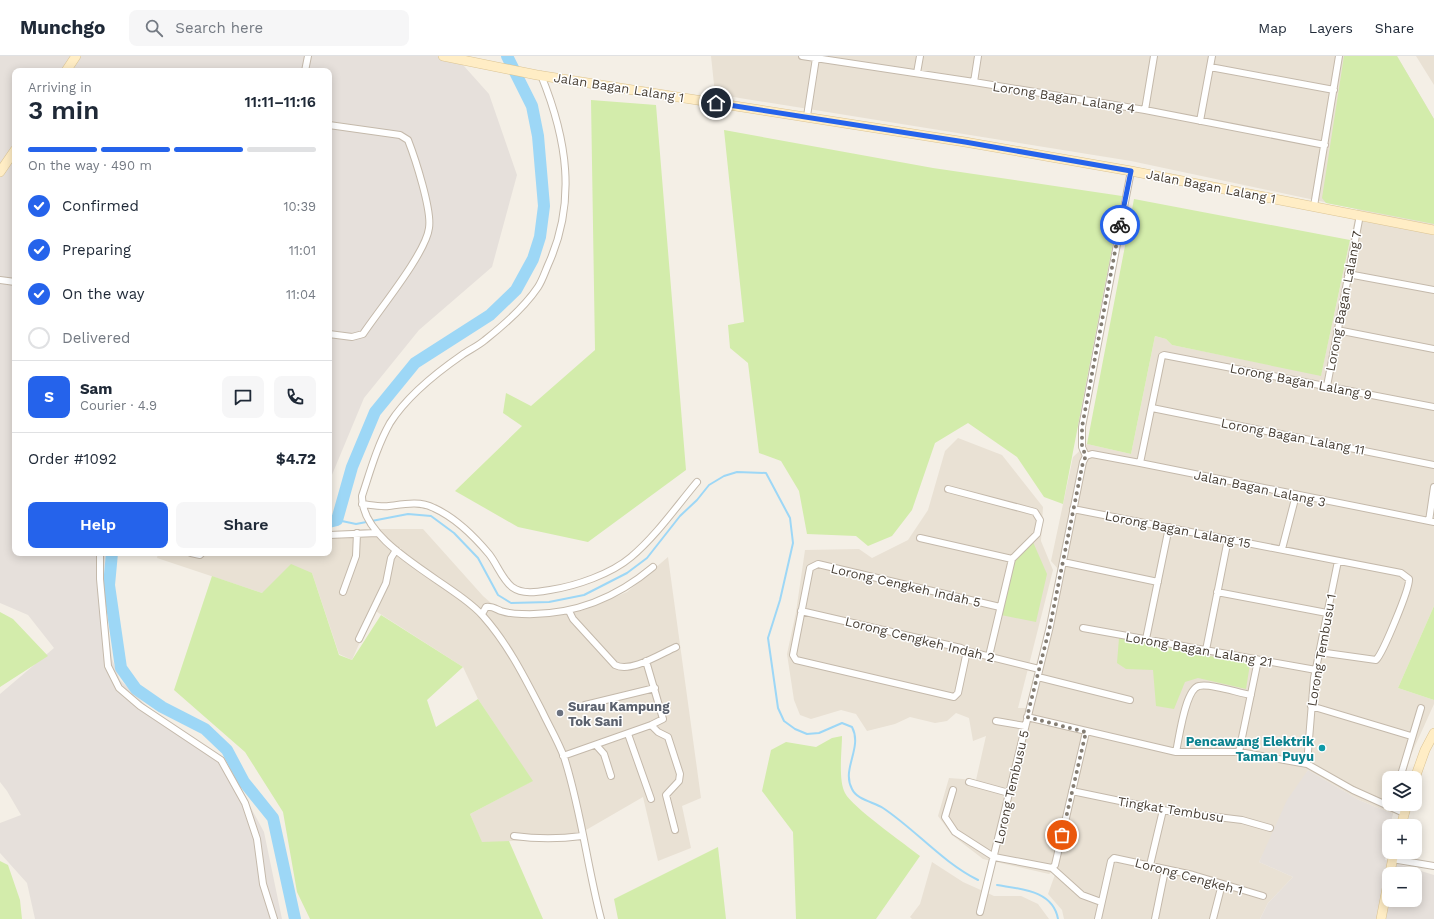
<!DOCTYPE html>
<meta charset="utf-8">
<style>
:root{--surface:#fff;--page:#f6f6f7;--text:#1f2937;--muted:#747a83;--line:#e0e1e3;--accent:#2563eb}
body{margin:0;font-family:"Work Sans",sans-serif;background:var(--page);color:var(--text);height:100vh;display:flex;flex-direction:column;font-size:15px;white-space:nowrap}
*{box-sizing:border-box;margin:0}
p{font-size:13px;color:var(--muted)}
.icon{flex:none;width:22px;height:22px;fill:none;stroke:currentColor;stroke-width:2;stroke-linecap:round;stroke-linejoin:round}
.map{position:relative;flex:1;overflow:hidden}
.drawer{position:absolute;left:12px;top:12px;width:320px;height:488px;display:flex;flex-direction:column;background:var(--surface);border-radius:8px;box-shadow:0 2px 10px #0003}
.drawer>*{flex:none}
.fabs{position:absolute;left:1382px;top:715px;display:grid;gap:8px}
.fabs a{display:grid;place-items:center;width:40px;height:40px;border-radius:8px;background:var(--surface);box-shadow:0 2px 10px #0003;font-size:20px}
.pin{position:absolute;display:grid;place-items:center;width:34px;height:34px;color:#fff;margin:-17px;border:2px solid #fff;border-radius:50%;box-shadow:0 1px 4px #0007}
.courier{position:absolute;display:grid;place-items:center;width:40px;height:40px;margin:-20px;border:3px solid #2563eb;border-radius:50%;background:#fff;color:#222;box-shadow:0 1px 5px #0007}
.overview em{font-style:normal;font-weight:600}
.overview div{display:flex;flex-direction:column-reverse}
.overview{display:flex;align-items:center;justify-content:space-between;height:68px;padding:0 16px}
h1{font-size:26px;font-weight:600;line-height:30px}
.bar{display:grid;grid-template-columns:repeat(4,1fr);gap:6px 4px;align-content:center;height:48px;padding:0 16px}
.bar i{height:5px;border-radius:3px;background:var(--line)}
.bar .current{background:var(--accent)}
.bar p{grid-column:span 4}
.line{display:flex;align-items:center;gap:10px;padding:0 16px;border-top:1px solid var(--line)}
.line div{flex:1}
.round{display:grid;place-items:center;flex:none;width:42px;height:42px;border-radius:8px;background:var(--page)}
ol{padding:0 16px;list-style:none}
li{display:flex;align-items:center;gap:12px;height:44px}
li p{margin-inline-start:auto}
li .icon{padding:4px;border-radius:50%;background:var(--accent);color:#fff;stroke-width:4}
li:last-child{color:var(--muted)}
li i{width:22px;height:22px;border:2px solid var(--line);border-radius:50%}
.cta{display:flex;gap:8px;margin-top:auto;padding:8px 16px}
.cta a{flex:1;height:46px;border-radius:8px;background:var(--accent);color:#fff;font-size:16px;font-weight:600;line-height:46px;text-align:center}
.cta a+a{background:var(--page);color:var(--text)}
header{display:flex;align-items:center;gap:24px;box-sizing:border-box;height:56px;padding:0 20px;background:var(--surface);border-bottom:1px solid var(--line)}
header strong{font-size:19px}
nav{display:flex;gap:22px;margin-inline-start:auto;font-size:14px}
.search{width:280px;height:36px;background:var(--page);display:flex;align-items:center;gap:10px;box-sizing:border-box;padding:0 14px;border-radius:8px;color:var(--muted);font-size:15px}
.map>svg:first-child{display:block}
.residential{fill:#e9e1d4}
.industrial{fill:#e6e0db;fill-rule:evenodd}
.green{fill:#d3ecab}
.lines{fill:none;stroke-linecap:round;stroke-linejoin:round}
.stream{stroke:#9dd7f6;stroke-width:2}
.river{stroke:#9dd7f6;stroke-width:12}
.minor-casing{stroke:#c4b9ab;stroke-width:8}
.secondary-casing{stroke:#dbc494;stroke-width:10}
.minor{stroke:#fff;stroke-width:6}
.secondary{stroke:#ffedc5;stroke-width:9}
.done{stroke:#847d73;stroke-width:4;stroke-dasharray:0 7.2}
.route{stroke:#2563eb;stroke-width:5}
.worship-dot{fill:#6b7280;stroke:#fff;stroke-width:1.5}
.culture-dot{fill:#0f9aa8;stroke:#fff;stroke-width:1.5}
.labels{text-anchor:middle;stroke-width:3;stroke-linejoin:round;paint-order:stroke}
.street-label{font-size:13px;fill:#483f35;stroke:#fff}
.worship-label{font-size:13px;font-weight:bold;fill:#5b616d;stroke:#fff;text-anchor:start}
.culture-label{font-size:13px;font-weight:bold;fill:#0d838f;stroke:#fff;text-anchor:end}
</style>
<header>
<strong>Munchgo</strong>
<div class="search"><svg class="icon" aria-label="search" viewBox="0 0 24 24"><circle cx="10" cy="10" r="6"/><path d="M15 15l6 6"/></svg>Search here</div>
<nav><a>Map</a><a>Layers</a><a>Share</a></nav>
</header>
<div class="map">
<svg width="1434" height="863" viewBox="0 0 1434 863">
<rect width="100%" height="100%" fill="#f4efe6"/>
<path class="residential" d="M711,0H1397L1434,63V550L1398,632L1434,644V648L1411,699L1404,722H1389V748H1396L1393,758L1359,744L1308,714L1259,806L1293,821L1268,847L1260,863H1064L1062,854L1048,838L1057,813L1049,818L983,803L952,779L938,760L949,722L976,724L986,680L973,685L969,662L956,657L947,665L935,667L910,661L895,668L867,675L856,658L841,654L811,663L800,659L794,644L787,598L796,556L805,494L859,493L872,502L908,484L928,454L945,395L958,382L1002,399L1043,451L1041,485L1053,514L1018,652H1032L1064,520L1051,505L1073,401L1087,388L1131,398L1155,280L1166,283L1172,289L1321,319L1357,153L1131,105L715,38Z
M1416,0H1434V29Z
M365,473H423L483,540L499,554L581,555L627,536L668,501L701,742L682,750L691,792L658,805L643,741L574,781L482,787L470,758L532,725L478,643L463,611L374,554L352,604L339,598L312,517L262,537L157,502L158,497H329V476Z
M932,806L963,826L994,840H1021L1038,848L1049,863H912L910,861L920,848Z"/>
<path class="industrial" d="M0,0H455L489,38L517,119L492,211L419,274L364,342L329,426V15H15V497H106L103,526L112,603L120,624L151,654L224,702L264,776L282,863H35L27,827L0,797V767L21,759L7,735L0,726V638L54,592L28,559L0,547Z
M1308,714L1359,744L1393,758L1390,770H1389L1385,804L1434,819V863H1260L1268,847L1293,821L1259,806L1287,744ZM1389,818H1415V844H1389Z"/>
<path class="green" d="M1344,0H1397L1434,63V168L1326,147L1322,142Z
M591,44L656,49L686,414L588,486L518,471L455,435L522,370L503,357L506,337L531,350L595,294Z
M724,74L933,112L1122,140L1063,448L1044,441L1017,401L968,367L935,387L912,454L892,480L868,490L856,480L807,478L799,435L781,405L759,397L748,307L730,292L728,269L744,266Z
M1134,143L1350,184L1321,320L1172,289L1166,283L1155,280L1131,398L1087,388Z
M1033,486L1047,518L1036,566L1001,559L1014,505Z
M291,508L312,517L339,599L352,604L381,559L463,611L427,644L436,671L478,643L533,725L470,758L482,786L509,785L543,863H310L297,836L283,756L245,696L174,634L212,520L262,537Z
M1434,550V644L1398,632Z
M0,556L13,563L48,600L0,631Z
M1119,582L1250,608L1246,633L1198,622L1185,626L1174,653L1156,650L1153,614L1126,613L1117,607Z
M842,680C842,694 838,724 845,737C852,751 905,788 920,800L876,863H796L793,776L762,735L771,694L786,686L816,691L832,682Z
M718,791L726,863H618L614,843Z
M0,805L8,809L20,844L22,863H0Z"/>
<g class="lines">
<path class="stream" d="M337,464L356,468L408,458L431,460L454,477L478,502L498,539L511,547L549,546L584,539L627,517L647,502L680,460L697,444L709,429L724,420L737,416L766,417L790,462L793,487L780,544L768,582L778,652L784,665L795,673L807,678L819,677L842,667L852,671C863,692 841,713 852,733C857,744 874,746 883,752C916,774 942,806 978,824
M997,829C1020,833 1053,834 1058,863"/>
<path class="river" d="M329,466L337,464L352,411L375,356L415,307L490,259L516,234L533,203L540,181L544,150L538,80L532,50L507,0
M112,497L109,529L121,612L136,633L162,651L205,673L227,694L244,726L273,762L295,863"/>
<g class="minor-casing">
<path id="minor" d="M802,0L974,26L1145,54L1325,89
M1210,11L1334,34
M305,15L308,0
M917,17L920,0
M541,19C567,83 577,145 548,209C545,216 542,225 538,231C524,252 504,269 485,284C478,290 469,294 462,299C436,317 407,340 390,367C377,390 370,416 362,440C361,490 453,526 483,560C508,588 525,622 542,655C549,670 558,685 564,701C581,753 587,810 601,863
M974,26L978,0
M1145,54L1154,0
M807,60L816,2
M1200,65L1212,0
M329,69L400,79L408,84C415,102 432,154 429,172C426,197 379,254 363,278L352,281L329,278
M1314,150L1339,0
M1348,218L1434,234
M0,224L15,226
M1337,274L1434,293
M1327,330L1360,159
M1152,352L1434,409
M1086,400L1092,398L1140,407L1434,466
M1086,400L1082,391V371L1131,115
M1140,407L1162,300L1164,299L1434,351
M948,433L1035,456L1040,464L1037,478L1012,503L989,600
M362,448C371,449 380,451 389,450C405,448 420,445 434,452C456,462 474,480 489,498C497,508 502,523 512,531C523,539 538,536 550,534C576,530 611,518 631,501C656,480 676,451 697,426
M1073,453L1401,517L1409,523C1410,532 1383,597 1376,604L1319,596
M1429,465L1434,431
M329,479L377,477
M920,482L1012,503
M1282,493L1296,439
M100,497V523L108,610L119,632L140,650L221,704L245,747L257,783L263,828L274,863
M191,497L200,499L202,497
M1063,506L1158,526
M343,536L356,500L357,477
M1217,536L1327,557
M569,555L573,563L615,609C631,617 660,598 676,591
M801,555L961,592L967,595L1039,613
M482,558L486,551C492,550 496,553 501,555C507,557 515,558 522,558C572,560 615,543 653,511
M1083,572L1316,614
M359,583L386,527L391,502L396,494
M1146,583L1169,471
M1206,594L1228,483
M967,595L958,637L954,641L796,604L793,599L810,512L818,508L1000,551
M1038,621L1130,644
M585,649L655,632
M1311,650L1411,680
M1027,661L1176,696H1239L1307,708L1353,734L1404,757
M996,665L1025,670
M651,669L658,676L668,681L680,718L679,725L666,739L675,774
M628,678L651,743
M596,689L604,698L611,720
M1176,696C1179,683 1185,633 1199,630C1210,627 1238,637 1251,639
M1239,696L1258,604
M563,700L651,669L663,663L646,605
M1307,708L1314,622L1338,505
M1400,722L1421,652
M969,726L1009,737
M953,734L945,761L955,776L994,801L1052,812L1082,839L1101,846
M1072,735L1168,755L1242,764L1270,772
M514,780C537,783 559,783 582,780
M1392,803L1434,810
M1150,809L1163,754
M1052,812L1055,809L1086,676
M980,856L1050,570L1083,406L1086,400
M1098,863L1111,805L1114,802L1193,819L1263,840
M1155,863L1164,819
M1213,863L1222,828"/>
</g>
<g class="secondary-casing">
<path id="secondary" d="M443,0L537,19L965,86L1131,115L1434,174
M66,15L76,0
M0,116L15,94
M1415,722L1425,694L1434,677
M1401,770L1407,748
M1381,863L1394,796"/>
</g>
<use href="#minor" class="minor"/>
<use href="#secondary" class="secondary"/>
</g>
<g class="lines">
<path class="done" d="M1062,779L1086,676L1027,661L1050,570L1083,406L1086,400L1082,391V371L1120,169"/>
<path class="route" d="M716,47L965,86L1131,115L1120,169"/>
</g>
<circle class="worship-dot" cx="560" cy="657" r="4"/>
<circle class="culture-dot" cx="1322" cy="692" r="4"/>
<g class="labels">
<g class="street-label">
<text transform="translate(619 31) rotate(9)" y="5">Jalan Bagan Lalang 1</text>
<text transform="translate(1064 41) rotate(9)" y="5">Lorong Bagan Lalang 4</text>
<text transform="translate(1211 130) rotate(11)" y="5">Jalan Bagan Lalang 1</text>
<text transform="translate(1343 245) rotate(-79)" y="5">Lorong Bagan Lalang 7</text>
<text transform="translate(1301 325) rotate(11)" y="5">Lorong Bagan Lalang 9</text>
<text transform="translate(1293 380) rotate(11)" y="5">Lorong Bagan Lalang 11</text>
<text transform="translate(1260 432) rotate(12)" y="5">Jalan Bagan Lalang 3</text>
<text transform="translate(1178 473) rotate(11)" y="5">Lorong Bagan Lalang 15</text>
<text transform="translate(906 529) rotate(13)" y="5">Lorong Cengkeh Indah 5</text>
<text transform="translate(920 583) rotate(14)" y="5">Lorong Cengkeh Indah 2</text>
<text transform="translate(1199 593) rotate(10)" y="5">Lorong Bagan Lalang 21</text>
<text transform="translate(1321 594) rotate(-80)" y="5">Lorong Tembusu 1</text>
<text transform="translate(1011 731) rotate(-77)" y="5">Lorong Tembusu 5</text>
<text transform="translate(1171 753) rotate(9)" y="5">Tingkat Tembusu</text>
<text transform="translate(1189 820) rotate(15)" y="5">Lorong Cengkeh 1</text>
</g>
<g class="worship-label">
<text x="568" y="655">Surau Kampung<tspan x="568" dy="15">Tok Sani</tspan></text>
</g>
<g class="culture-label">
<text x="1314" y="690">Pencawang Elektrik<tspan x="1314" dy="15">Taman Puyu</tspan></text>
</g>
</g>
</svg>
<div class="fabs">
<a><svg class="icon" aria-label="layers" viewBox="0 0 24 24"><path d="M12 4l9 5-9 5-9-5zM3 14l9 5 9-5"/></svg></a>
<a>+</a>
<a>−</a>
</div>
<div class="pin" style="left:1062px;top:779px;background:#ea580c"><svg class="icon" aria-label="bag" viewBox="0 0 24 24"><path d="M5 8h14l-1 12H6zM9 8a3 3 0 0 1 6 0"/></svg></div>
<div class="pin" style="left:716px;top:47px;background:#1f2937"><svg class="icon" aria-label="home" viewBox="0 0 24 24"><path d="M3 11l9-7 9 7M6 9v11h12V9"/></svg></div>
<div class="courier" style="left:1120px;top:169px"><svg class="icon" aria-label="bike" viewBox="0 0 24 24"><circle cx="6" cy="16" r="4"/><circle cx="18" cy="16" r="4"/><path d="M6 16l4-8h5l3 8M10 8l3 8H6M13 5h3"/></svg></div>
<section class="drawer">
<div class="overview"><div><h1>3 min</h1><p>Arriving in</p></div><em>11:11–11:16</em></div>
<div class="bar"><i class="current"></i><i class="current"></i><i class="current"></i><i></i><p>On the way · 490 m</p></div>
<ol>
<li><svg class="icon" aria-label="check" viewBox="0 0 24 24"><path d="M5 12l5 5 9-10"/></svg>Confirmed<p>10:39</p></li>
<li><svg class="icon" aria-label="check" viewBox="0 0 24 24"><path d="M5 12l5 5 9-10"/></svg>Preparing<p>11:01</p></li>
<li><svg class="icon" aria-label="check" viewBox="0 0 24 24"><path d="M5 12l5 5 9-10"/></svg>On the way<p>11:04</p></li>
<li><i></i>Delivered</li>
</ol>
<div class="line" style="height:72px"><b class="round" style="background:var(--accent);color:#fff">S</b><div><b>Sam</b><p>Courier · 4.9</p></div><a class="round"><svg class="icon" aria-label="chat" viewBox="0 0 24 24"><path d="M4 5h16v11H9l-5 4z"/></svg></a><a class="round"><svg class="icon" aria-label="phone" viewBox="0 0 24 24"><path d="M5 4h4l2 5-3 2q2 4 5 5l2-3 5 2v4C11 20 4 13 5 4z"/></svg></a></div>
<div class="line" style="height:52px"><div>Order #1092</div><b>$4.72</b></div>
<div class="cta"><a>Help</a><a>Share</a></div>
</section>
</div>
